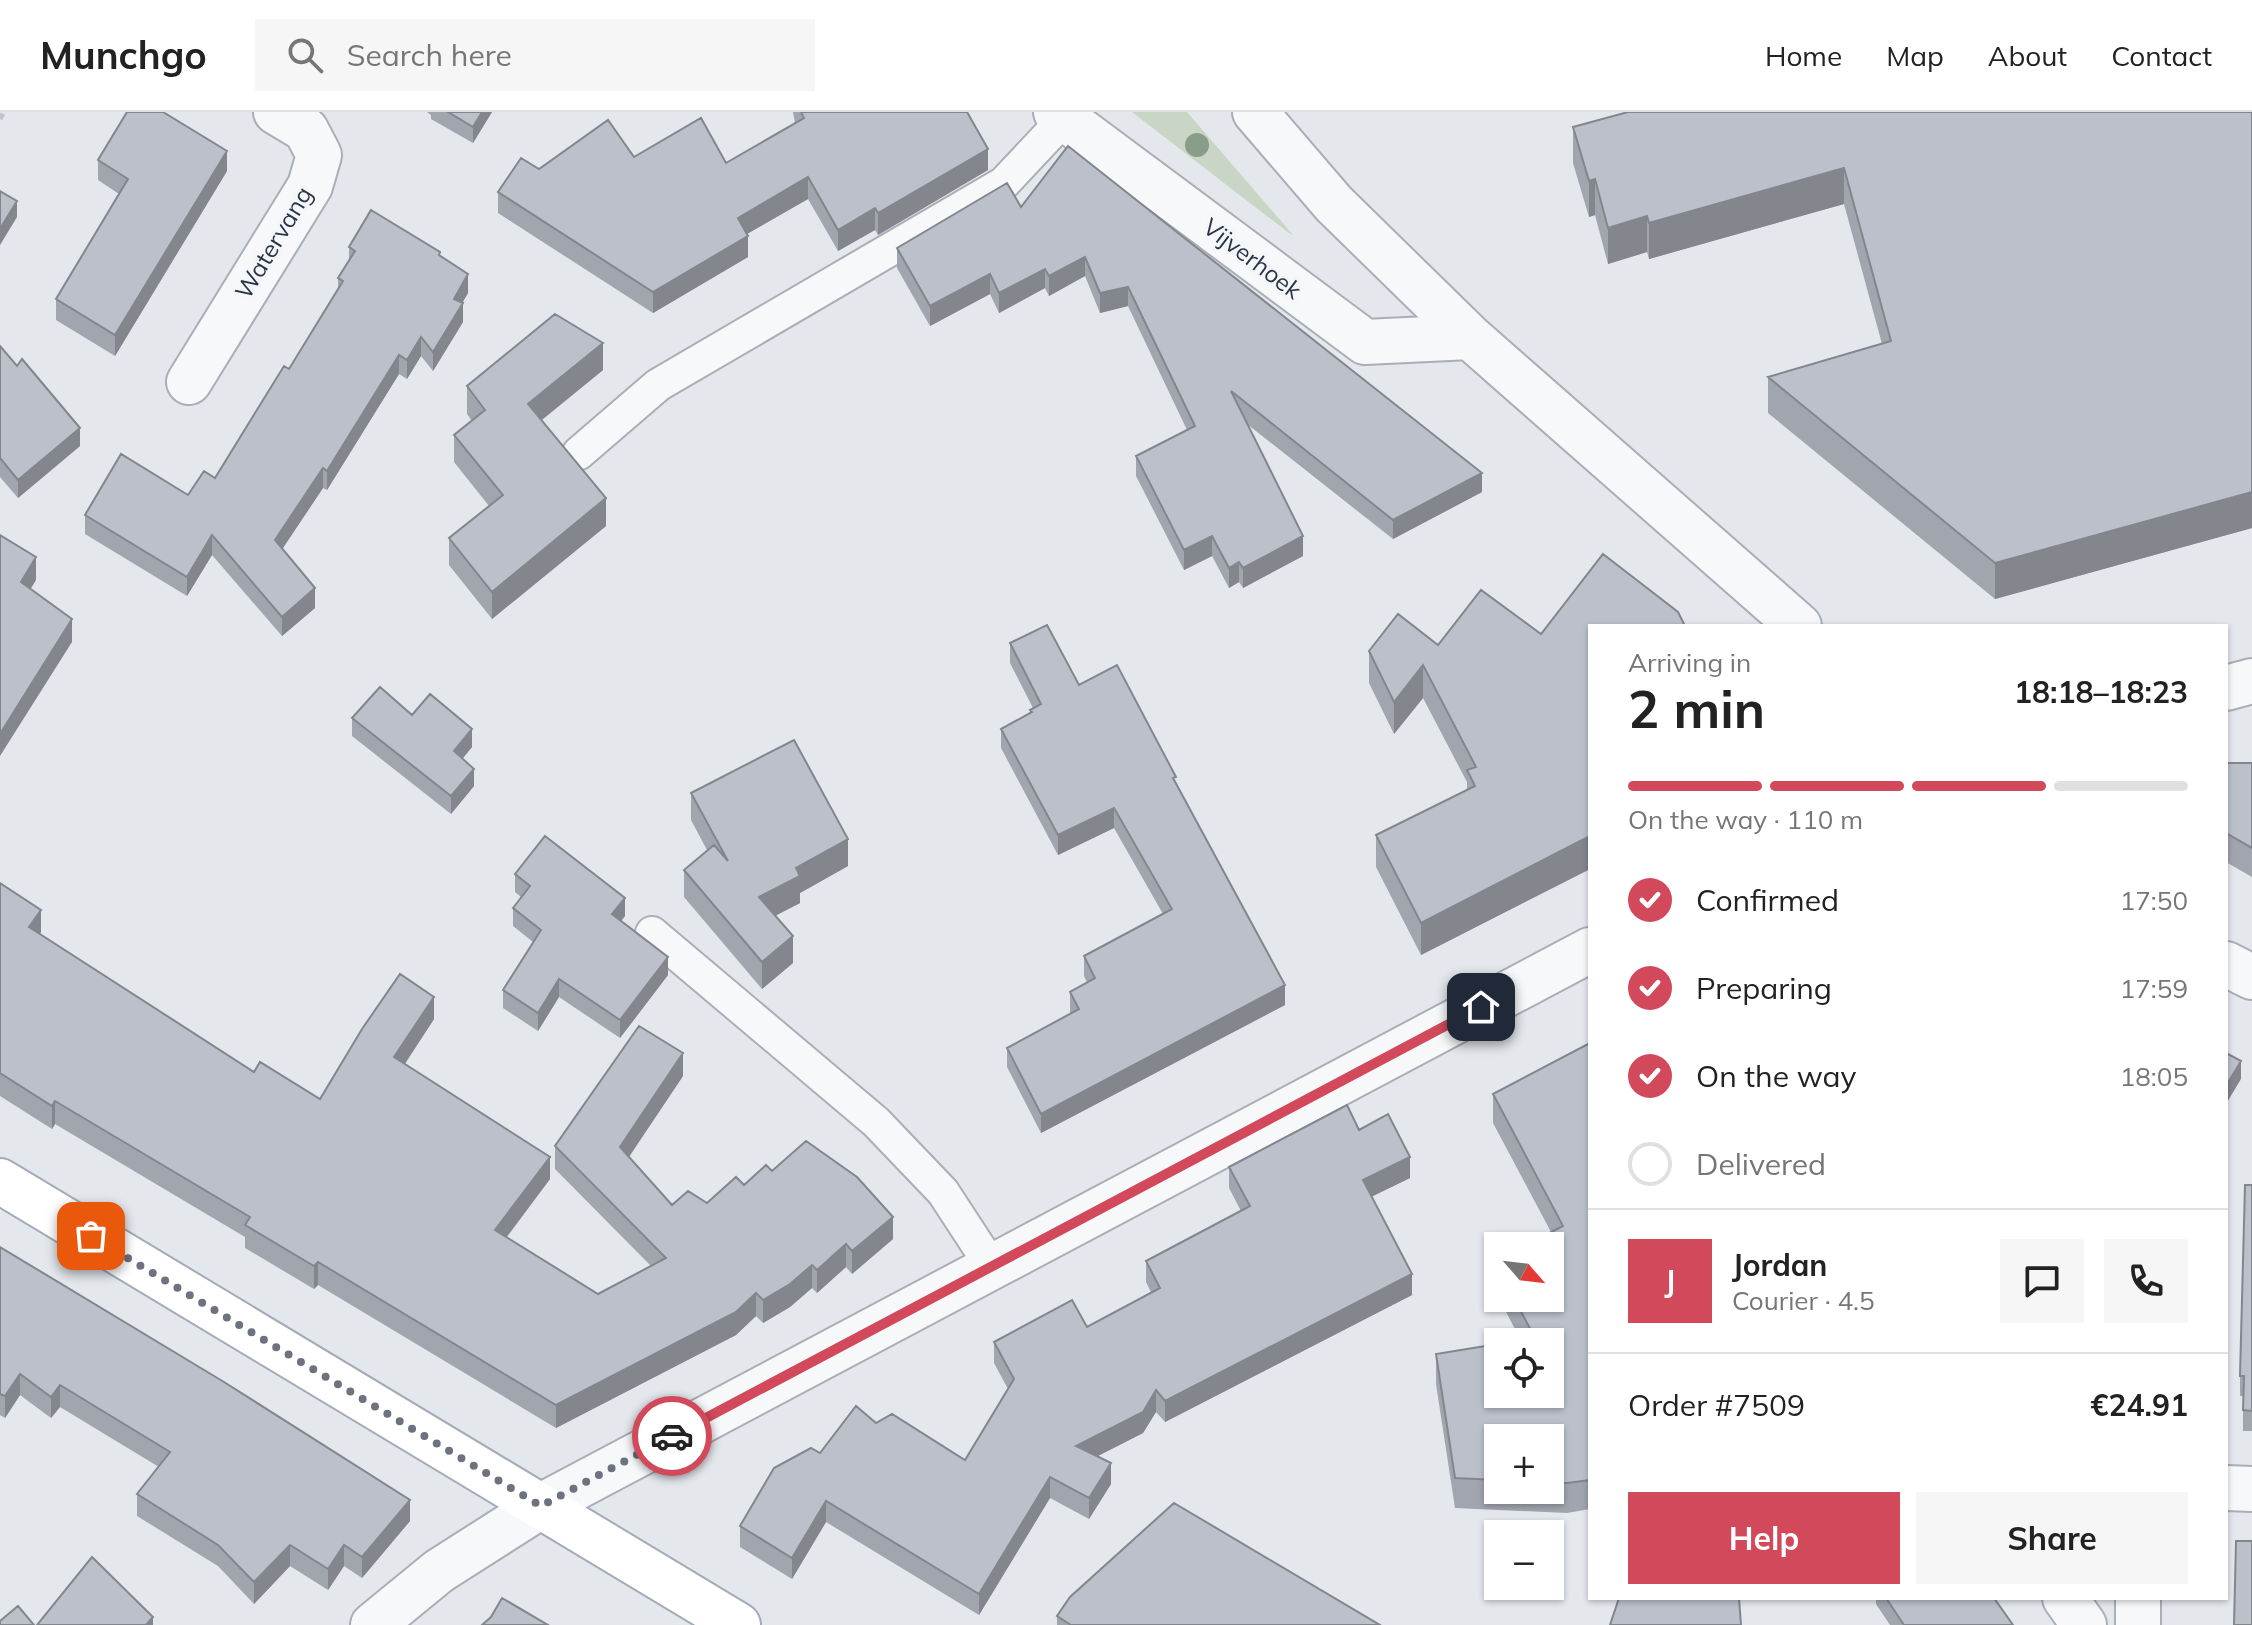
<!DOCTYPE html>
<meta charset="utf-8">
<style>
:root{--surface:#fff;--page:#f6f6f6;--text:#222;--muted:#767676;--line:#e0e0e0;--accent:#d1495b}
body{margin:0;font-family:Mulish,sans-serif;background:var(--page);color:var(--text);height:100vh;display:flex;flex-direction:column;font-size:30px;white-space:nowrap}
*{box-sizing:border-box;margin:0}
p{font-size:26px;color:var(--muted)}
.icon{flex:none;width:44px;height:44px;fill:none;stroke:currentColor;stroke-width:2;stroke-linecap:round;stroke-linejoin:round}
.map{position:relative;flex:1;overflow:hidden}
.details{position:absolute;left:1588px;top:512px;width:640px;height:976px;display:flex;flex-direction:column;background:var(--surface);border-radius:0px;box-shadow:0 2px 6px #0004}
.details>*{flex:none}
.needle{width:52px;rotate:118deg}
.controls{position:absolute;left:1484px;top:1120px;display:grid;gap:16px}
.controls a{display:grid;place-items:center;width:80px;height:80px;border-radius:0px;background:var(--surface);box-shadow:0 2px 6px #0004;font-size:40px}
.pin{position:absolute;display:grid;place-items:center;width:68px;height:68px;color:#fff;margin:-34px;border-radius:16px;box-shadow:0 4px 12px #0006}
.courier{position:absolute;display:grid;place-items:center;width:80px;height:80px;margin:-40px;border:6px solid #d1495b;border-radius:50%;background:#fff;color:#222;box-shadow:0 2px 10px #0007}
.head em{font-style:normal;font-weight:700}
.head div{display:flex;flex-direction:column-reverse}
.head{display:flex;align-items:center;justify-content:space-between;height:136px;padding:0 40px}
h1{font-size:52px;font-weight:700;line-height:60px}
.bar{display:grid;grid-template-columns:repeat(4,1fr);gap:12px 8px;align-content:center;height:96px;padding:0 40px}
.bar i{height:10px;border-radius:6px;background:var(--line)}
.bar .active{background:var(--accent)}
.bar p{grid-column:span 4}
.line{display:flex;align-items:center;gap:20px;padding:0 40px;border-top:2px solid var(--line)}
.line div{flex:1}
.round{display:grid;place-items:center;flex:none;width:84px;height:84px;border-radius:0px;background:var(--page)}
ol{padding:0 40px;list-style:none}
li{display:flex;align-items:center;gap:24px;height:88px}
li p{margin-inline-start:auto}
li .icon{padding:8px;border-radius:50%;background:var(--accent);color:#fff;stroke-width:4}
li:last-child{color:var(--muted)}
li i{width:44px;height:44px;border:4px solid var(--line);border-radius:50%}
.button{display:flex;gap:16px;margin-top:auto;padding:16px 40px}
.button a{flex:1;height:92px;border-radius:0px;background:var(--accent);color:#fff;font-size:32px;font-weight:700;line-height:92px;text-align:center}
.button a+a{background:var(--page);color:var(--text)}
header{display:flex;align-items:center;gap:48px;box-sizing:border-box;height:112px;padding:0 40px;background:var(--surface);border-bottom:2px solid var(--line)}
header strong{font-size:38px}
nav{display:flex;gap:44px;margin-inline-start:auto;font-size:28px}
.search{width:560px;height:72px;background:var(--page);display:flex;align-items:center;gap:20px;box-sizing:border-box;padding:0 28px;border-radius:0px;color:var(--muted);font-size:30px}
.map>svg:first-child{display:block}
.green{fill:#c9d6c5}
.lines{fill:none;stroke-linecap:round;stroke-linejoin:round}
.service-casing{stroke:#a9aeb7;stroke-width:36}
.minor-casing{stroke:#a9aeb7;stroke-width:48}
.tertiary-casing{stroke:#a9aeb7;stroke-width:48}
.primary-casing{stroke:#a3abb8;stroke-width:48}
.path{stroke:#c2c5cb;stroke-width:5;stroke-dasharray:6 6;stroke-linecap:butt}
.service{stroke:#f7f8fa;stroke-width:32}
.minor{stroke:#f7f8fa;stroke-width:44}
.tertiary{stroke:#f7f8fa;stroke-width:44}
.primary{stroke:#fff;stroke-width:44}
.tree{fill:#899d89}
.wall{fill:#a1a5ae;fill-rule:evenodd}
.shaded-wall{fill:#83868d}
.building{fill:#bbc0ca;stroke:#83868d;stroke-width:2}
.done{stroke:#6c737f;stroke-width:8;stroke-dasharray:0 14.4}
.route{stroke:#d1495b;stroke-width:10}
.labels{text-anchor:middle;stroke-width:7;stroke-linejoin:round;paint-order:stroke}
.street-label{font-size:24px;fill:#2b3445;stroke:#f4f6f9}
</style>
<header>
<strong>Munchgo</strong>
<div class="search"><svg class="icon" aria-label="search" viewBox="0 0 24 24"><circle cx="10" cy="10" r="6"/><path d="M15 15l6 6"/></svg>Search here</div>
<nav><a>Home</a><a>Map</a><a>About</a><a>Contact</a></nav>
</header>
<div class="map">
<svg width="2252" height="1513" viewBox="0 0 2252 1513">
<rect width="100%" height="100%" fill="#e4e7ec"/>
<path class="green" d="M1132,0H1187L1293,123L1289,121Z"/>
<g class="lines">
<g class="service-casing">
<path id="service" d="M579,341L658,273L1004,71L1064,7
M652,821L876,1010L943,1080L992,1155"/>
</g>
<g class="minor-casing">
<path id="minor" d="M1056,0L1365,230L1470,225
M1255,0L1334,92L1470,225L1799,514
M189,270L310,74L319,43L306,18L276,0
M2226,852L2252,865
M2226,1376L2252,1377
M2065,1486L2084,1513
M373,1513L439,1459L541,1394
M2138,1513V1486"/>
</g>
<g class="tertiary-casing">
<path id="tertiary" d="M2226,576L2252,569
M541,1394L1590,838"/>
</g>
<g class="primary-casing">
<path id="primary" d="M0,1069L738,1513"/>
</g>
<path class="path" d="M0,7L4,0"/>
<use href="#service" class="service"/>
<use href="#minor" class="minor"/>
<use href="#tertiary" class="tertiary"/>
<use href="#primary" class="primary"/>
</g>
<circle class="tree" cx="1197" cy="33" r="12"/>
<path class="wall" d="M427,0H492L473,31L431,7V3Z
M793,0H967L988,58L878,123L875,118L838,139L808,87L747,122L748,145L653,201L498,101V80L539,57L634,45L726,51L795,11Z
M2252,0V416L1995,487L1768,301V265L1882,232L1844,92L1649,147L1647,140L1608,152L1595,103L1589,105L1573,51V15Z
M98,48L227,59L115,244L56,208V187L119,82L98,68Z
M1021,95L1482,380L1393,427L1247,312L1303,444L1243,476L1239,470L1229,476L1212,444L1184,458L1136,364V344L1187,318L1128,194L1100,201L1085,164L1049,184L1045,176L999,201L990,182L930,214L897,156V136Z
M349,135L440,144L468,181L462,191L463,210L433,259L421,244L407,267L399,262L327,378L323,376L282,437L315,496L282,524L212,443L187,484L85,422V403L188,383L215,366L289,257L338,177V166L349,149Z
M0,234L80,334L18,386L0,365Z
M603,258L542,308L606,414L492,507L449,453V426L489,394L454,350V323L472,309L467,302V274Z
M1590,514V757L1421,843L1376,755V723L1467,678V670L1423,586L1394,622L1369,571V539L1541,522Z
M1010,531L1079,573L1176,672L1285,893L1041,1021L1007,955V936L1070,902V880L1087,870L1084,864V844L1163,802L1114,716L1058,743L1001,636V617L1030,601V598L1033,596L1010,551Z
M412,603L472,635L462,647L474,674L451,702L352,624V606Z
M2226,651H2252V765L2226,750Z
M691,681L848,754L800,781V791L775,804L793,851L762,877L684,785V758L707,738L691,708Z
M515,762L625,804L621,809L668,863L620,926L559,885L538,919L503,896V878L533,830L513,814V796L521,785L515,780Z
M0,771L41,820L40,822L254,960L320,987L434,907L405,952L550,1067L507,1125L598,1182L651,1154L555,1057V1034L683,964L629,1045L672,1093L707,1091L772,1059L893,1127L852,1162L846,1155L817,1181L812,1176L790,1195L763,1211L756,1204L736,1223L556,1316L318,1173L314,1177L245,1136V1125L55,1012L52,1017L0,984Z
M1590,931V1397L1567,1401L1455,1396L1436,1272V1242L1521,1229L1499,1186H1550L1551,1120L1493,1011V982ZM1498,1326H1550V1378H1498Z
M1359,1018L1410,1066L1372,1084L1412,1183L1165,1310L1156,1300L1143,1321L1098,1344L1111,1372L1089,1407L1050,1386L979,1503L826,1410L792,1467L740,1435V1414L820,1341L876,1311L965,1348L1008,1277L994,1251V1230L1087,1215L1151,1180L1146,1170V1149L1241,1099L1229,1076V1055Z
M2252,1073V1319H2243V1284H2240V1264Z
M0,1135L410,1409L362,1466L344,1454L328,1478L290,1454L254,1492L218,1454L137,1404V1382L159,1355L60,1295L51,1306L20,1283L5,1306L0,1303Z
M1498,1148V1185L1495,1179V1150Z
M1876,1486H1994L2013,1513H1890L1876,1492Z
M1057,1504L1380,1513H1057Z"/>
<path class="shaded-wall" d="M482,0H492L473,31V15Z
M988,37V58L878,123V101Z
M227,39V59L115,244V223Z
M1844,56V92L1649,147V111Z
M808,65V87L738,127V106Z
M1595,67V103L1589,105V69Z
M17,89V105L0,133V117Z
M875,96V118L838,139V118Z
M1647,104V140L1608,152V116Z
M748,124V145L653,201V180Z
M1085,145V164L1049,184V164Z
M1045,157V176L999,201V181Z
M468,162V181L457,200L463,191V210L433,259V240L454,187Z
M990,162V182L930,214V194Z
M1128,175V194L1100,201V181Z
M421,225V244L407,267V248Z
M603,231V258L528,319V292Z
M399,243V262L327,378V359Z
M80,316V334L18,386V368Z
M323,356V376L275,448V428Z
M1482,361V380L1393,427V408Z
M2252,380V416L1995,487V451Z
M606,386V414L492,507V480Z
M212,423V443L187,484V465Z
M1212,424V444L1184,458V438Z
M1303,424V444L1243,476V456Z
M36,445V468L21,493V470Z
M1239,450V470L1229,476V456Z
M315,476V496L282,524V505Z
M72,507V530L0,644V622Z
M1423,553V586L1394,622V590Z
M472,617V635L454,657V639Z
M474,657V674L451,702V684Z
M1114,696V716L1058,743V723Z
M1590,724V757L1421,843V811Z
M848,727V754L800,781V791L759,812V785L796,756Z
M625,786V804L612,820V802Z
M41,798V820L29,838V815Z
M793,824V851L762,877V850Z
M668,845V863L620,926V908Z
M559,867V885L538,919V901Z
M1285,873V893L1041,1021V1002Z
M434,885V907L394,968V945Z
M683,941V964L620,1058V1035Z
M2241,949V967L2226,992V974Z
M55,989V1012L52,1017V994Z
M550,1045V1067L495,1140V1118Z
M1410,1045V1066L1363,1089V1068Z
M893,1105V1127L852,1162V1139Z
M846,1132V1155L817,1181V1158Z
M318,1150V1173L314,1177V1154Z
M812,1153V1176L790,1195L763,1211V1188Z
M1412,1162V1183L1165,1310V1289Z
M756,1181V1204L736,1223L556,1316V1293Z
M20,1262V1283L5,1306V1284Z
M60,1273V1295L51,1306V1285Z
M1156,1278V1300L1143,1321L1076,1355V1334Z
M1111,1351V1372L1089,1407V1386Z
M1050,1365V1386L979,1503V1482Z
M410,1388V1409L362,1466V1445Z
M826,1389V1410L792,1467V1446Z
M290,1433V1454L254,1492V1470Z
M344,1433V1454L328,1478V1457Z
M153,1505V1513H146Z"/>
<path class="building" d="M127,0H163L227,39L115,223L56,187L128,67L98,48Z
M448,0H482L473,15Z
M801,0H967L988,37L878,101L875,96L838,118L808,65L738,106L748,124L653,180L498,80L521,46L539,57L608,8L634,45L701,6L726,51L804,6Z
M1628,0H2252V380L1995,451L1768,265L1891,229L1844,56L1649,111L1647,104L1608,116L1595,67L1589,69L1573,15Z
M1068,34L1482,361L1393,408L1231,279L1303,424L1243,456L1239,450L1229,456L1212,424L1184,438L1136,344L1195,314L1128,175L1100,181L1085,145L1049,164L1045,157L999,181L990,162L930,194L897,136L1007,71L1021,95Z
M0,79L17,89L0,117Z
M371,98L440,140L439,143L468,162L454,187L463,191L433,240L421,225L407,248L399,243L327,359L323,356L275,428L315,476L282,505L212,423L187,465L85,403L121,342L188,383L204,359L215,366L284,254L289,257L343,169L338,166L355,139L349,135Z
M555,202L603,231L528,292L606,386L492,480L449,426L503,383L454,323L485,298L467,274Z
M0,234L17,254L22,247L80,316L18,368L0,346Z
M0,423L36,445L21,470L72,507L0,622Z
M1603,442L1678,500L1685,514H1590V724L1421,811L1376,723L1475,674L1467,658L1476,655L1423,553L1394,590L1369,539L1398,502L1438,533L1481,478L1541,522Z
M1047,513L1079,573L1117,553L1176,665L1173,666L1285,873L1041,1002L1007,936L1079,897L1070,880L1095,866L1084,844L1172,797L1114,696L1058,723L1001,617L1032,600L1030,598L1041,592L1010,531Z
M380,575L412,603L430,582L472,617L454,639L474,657L451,684L352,606Z
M794,628L848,727L796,756L800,764L759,785L793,824L762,850L684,758L714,733L728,749L691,681Z
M2226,651H2252V736L2226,721Z
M545,724L625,786L612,802L668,845L620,908L559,867L538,901L503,878L541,818L513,796L530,774L515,762Z
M0,771L41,798L29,815L254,960L260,950L320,987L362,917L400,862L434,885L394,945L550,1045L495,1118L598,1182L666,1146L555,1034L639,914L683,941L620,1035L672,1093L688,1079L707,1091L736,1065L744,1073L766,1053L772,1059L806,1029L857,1065L893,1105L852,1139L846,1132L817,1158L812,1153L790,1172L763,1188L756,1181L736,1200L556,1293L318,1150L314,1154L245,1113L250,1105L55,989L52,994L0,961Z
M1590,931V1368L1567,1371H1550V1326H1498V1368L1455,1366L1436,1242L1498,1232V1282H1550V1230H1513L1535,1226L1514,1186H1550V1134H1525L1563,1114L1493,982Z
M2226,941L2241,949L2226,974Z
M1347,993L1359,1018L1388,1002L1410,1045L1363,1068L1412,1162L1165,1289L1156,1278L1143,1300L1076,1334L1111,1351L1089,1386L1050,1365L979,1482L826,1389L792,1446L740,1414L774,1356L811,1336L820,1341L856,1294L876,1311L892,1302L965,1348L1014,1267L994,1230L1072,1188L1087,1215L1160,1176L1146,1149L1250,1094L1229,1055Z
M2245,1073H2252V1299L2243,1298L2244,1264H2240Z
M0,1135L224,1270L410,1388L362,1445L344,1433L328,1457L290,1433L254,1470L218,1433L137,1382L170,1340L60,1273L51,1285L20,1262L5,1284L0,1282Z
M1174,1391L1380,1513H1071L1057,1504L1070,1485Z
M2236,1429H2252V1513H2234Z
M92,1445L153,1505L146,1513H37Z
M502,1486L548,1513H482L491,1505Z
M1619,1486H1739L1741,1513H1610Z
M1886,1486H1994L2013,1513H1904Z
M18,1494L34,1513H0V1509Z"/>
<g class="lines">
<path class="done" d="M91,1124L541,1394L672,1324"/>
<path class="route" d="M672,1324L1481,895"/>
</g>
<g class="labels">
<g class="street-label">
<text transform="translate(274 131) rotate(-59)" y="8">Watervang</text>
<text transform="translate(1252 147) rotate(37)" y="8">Vijverhoek</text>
</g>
</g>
</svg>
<div class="controls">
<a><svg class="needle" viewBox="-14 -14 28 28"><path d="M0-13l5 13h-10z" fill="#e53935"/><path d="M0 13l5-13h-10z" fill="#767676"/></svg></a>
<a><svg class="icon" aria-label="locate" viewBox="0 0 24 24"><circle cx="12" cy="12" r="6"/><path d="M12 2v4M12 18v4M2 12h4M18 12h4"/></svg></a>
<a>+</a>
<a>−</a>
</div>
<div class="pin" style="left:91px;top:1124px;background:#ea580c"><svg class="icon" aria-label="bag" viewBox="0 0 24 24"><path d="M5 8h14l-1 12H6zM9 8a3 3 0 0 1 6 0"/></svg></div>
<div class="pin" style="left:1481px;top:895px;background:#1f2937"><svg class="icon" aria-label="home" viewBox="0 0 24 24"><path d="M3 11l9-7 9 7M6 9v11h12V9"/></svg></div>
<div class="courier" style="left:672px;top:1324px"><svg class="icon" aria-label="car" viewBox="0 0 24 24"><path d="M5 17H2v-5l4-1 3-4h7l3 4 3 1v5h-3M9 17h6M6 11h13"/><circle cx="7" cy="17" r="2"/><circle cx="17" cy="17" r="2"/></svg></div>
<section class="details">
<div class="head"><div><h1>2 min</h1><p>Arriving in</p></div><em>18:18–18:23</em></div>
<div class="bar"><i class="active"></i><i class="active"></i><i class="active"></i><i></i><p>On the way · 110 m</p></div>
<ol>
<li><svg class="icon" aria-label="check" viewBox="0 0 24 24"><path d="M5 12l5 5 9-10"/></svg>Confirmed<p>17:50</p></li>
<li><svg class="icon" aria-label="check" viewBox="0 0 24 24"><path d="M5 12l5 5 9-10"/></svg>Preparing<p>17:59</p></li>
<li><svg class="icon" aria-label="check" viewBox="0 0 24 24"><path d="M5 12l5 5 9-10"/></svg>On the way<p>18:05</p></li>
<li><i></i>Delivered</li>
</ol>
<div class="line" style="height:144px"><b class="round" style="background:var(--accent);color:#fff">J</b><div><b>Jordan</b><p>Courier · 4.5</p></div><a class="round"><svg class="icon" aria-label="chat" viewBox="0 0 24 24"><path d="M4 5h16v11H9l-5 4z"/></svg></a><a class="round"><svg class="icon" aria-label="phone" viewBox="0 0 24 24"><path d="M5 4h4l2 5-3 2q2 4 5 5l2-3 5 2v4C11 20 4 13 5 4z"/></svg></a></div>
<div class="line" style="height:104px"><div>Order #7509</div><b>€24.91</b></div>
<div class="button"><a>Help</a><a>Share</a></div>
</section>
</div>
